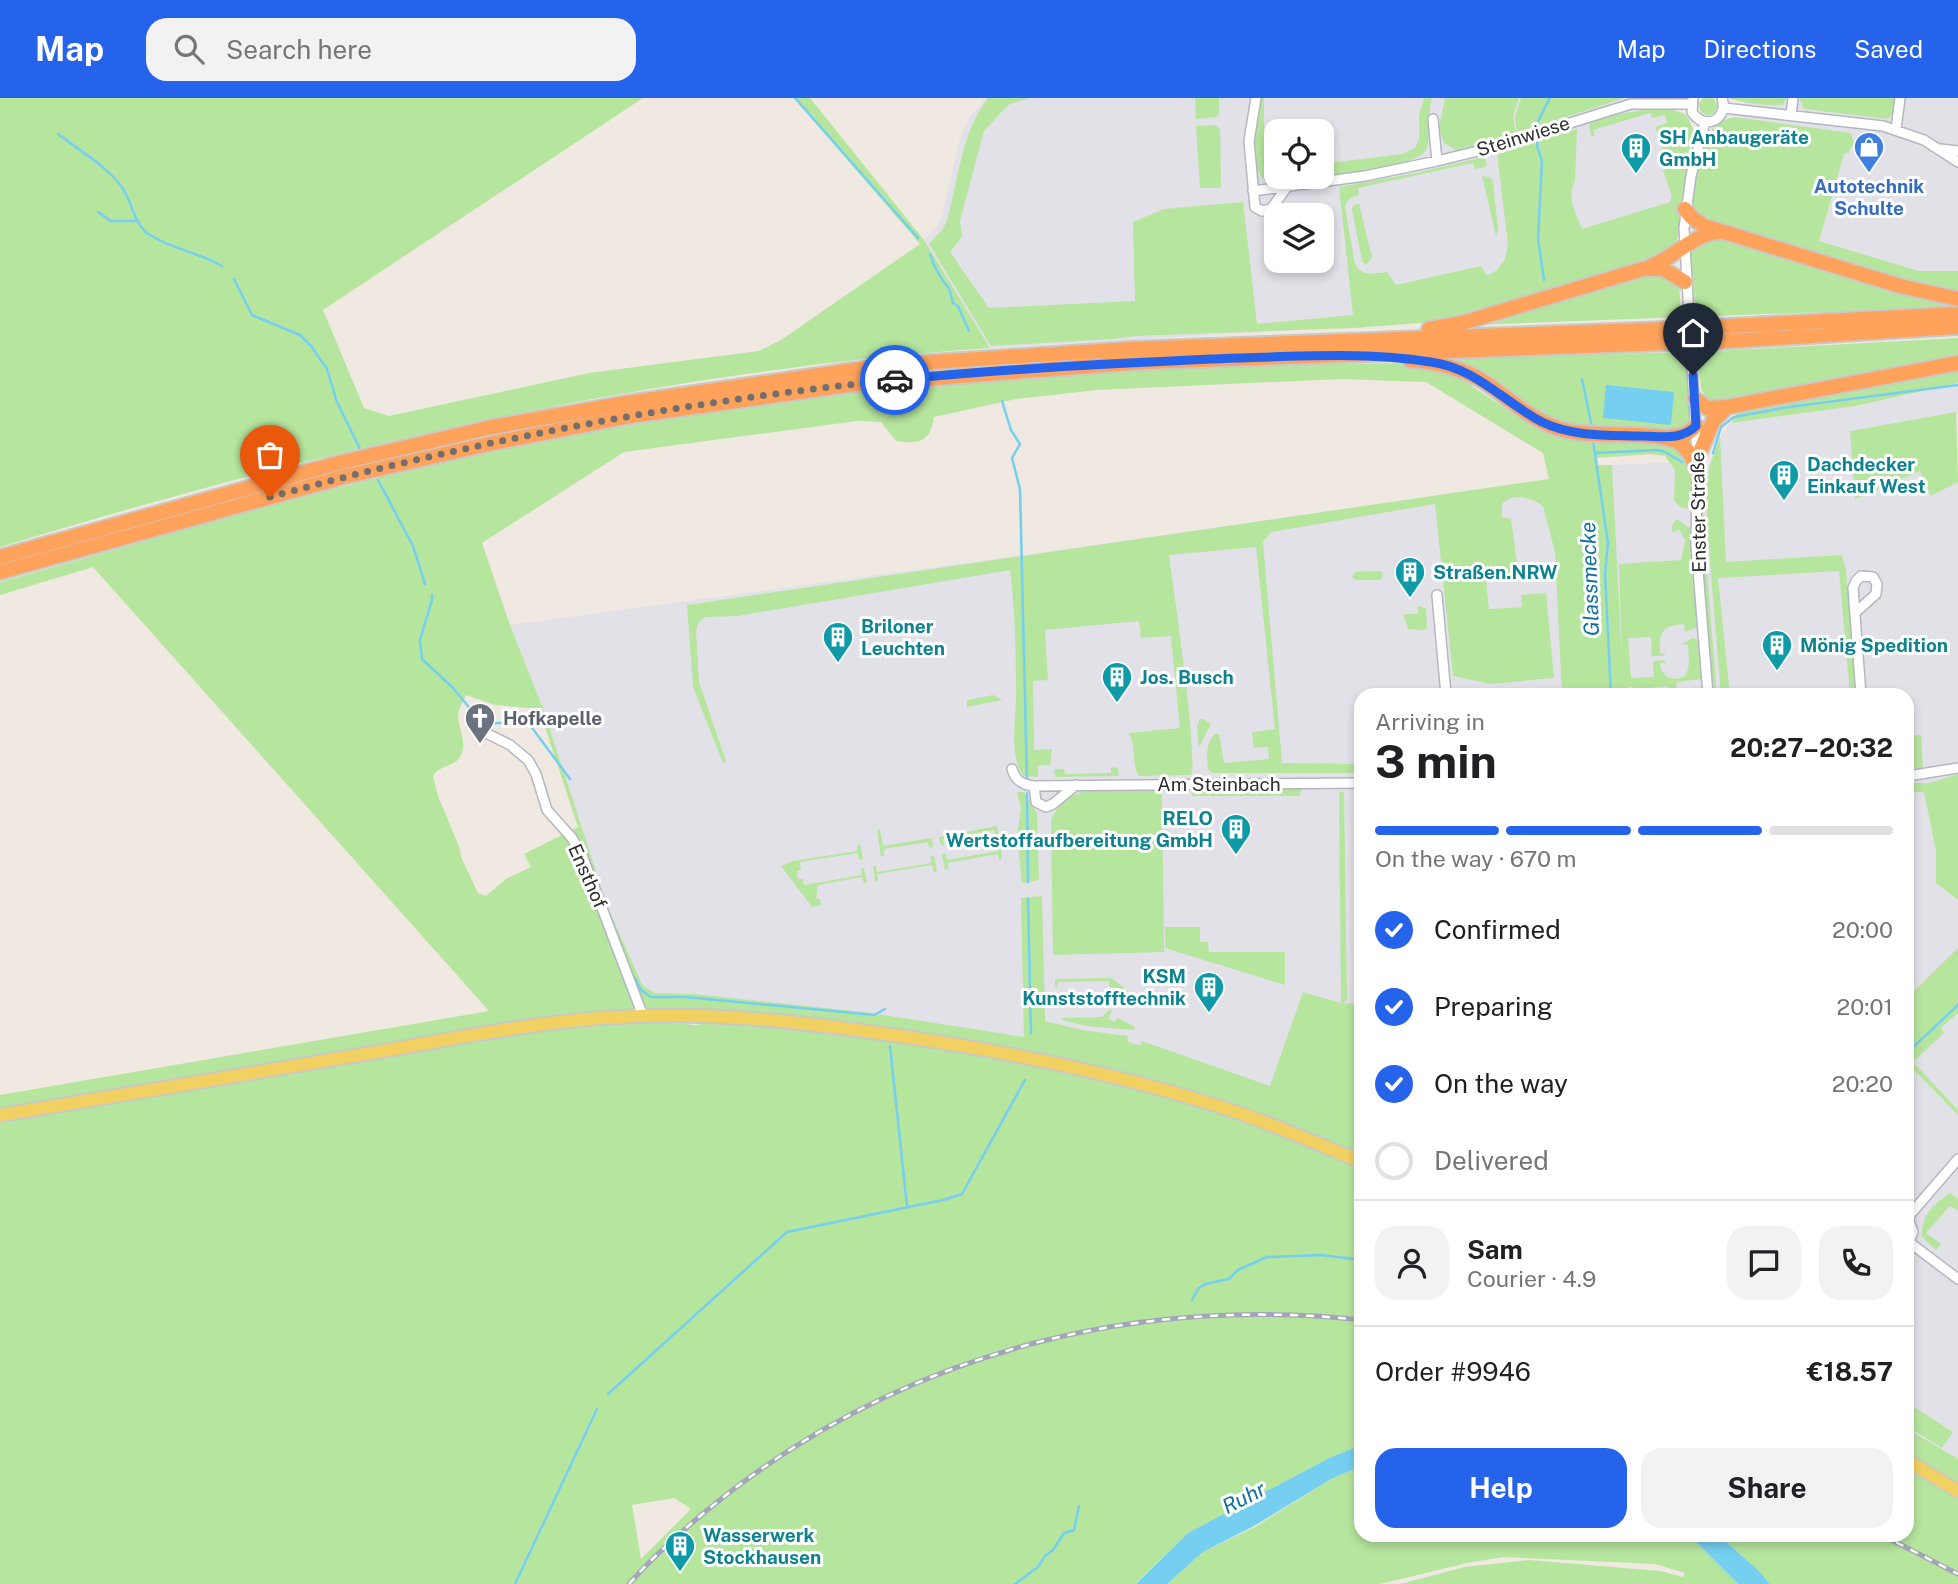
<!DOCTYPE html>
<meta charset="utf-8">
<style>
:root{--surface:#fff;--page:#f2f2f2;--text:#202124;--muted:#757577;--line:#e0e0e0;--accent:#2563eb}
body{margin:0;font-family:"Public Sans",sans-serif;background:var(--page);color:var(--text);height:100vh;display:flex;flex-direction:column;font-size:26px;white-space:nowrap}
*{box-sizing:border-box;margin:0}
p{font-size:23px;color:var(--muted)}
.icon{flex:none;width:38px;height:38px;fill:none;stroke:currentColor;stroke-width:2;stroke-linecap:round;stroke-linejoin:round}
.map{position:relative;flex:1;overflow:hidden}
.sheet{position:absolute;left:1354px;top:590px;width:560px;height:854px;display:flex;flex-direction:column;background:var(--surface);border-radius:21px;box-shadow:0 4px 10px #0003}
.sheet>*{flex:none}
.tools{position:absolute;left:1264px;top:21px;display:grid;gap:14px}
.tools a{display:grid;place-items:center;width:70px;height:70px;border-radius:14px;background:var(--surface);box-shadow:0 4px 10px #0003;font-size:35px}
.pin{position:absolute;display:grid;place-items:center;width:60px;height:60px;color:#fff;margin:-72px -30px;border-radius:50% 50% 50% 0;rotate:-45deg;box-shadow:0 0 7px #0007}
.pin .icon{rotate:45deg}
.courier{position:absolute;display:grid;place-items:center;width:70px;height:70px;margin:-35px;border:5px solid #2563eb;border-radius:50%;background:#fff;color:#222;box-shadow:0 2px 9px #0007}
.head em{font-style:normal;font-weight:700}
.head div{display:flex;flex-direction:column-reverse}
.head{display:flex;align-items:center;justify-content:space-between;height:119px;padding:0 21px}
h1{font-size:46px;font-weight:700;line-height:52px}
.bar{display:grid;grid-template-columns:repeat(4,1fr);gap:10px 7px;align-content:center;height:84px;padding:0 21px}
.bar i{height:9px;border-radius:5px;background:var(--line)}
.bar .selected{background:var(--accent)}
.bar p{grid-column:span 4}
.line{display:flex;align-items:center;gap:18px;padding:0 21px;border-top:2px solid var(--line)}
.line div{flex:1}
.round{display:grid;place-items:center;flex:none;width:74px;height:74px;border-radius:21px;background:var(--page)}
ol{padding:0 21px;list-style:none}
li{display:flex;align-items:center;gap:21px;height:77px}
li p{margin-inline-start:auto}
li .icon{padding:7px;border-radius:50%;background:var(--accent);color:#fff;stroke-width:4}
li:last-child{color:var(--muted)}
li i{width:38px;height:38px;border:4px solid var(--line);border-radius:50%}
.primary-button{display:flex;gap:14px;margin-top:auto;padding:14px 21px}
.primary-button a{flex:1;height:80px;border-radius:21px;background:var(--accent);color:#fff;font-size:28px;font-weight:700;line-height:80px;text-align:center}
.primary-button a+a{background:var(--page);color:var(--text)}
header{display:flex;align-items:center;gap:42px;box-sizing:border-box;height:98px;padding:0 35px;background:var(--accent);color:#fff}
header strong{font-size:33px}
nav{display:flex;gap:38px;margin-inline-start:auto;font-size:24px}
.search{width:490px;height:63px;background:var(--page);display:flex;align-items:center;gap:18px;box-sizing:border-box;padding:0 24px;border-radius:21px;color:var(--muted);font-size:26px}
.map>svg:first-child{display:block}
.industrial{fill:#e3e1e8;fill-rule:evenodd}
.green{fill:#b6e59e;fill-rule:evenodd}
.water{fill:#75cff0}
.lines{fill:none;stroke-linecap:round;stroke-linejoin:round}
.stream{stroke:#75cff0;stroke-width:2.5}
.minor-casing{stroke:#b4b7c1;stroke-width:12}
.major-casing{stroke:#c9c9c9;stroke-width:16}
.highway-casing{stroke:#c9c9c9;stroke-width:18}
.minor{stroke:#fff;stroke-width:9}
.major{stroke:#f2d163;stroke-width:12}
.highway{stroke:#ffa35c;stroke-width:14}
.rail-casing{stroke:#a3a6b8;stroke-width:5}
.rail{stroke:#fff;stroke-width:2.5;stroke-dasharray:8;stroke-linecap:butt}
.highway-bridge-casing{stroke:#c9c9c9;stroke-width:18;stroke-linecap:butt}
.highway-bridge{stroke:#ffa35c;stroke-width:14}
.done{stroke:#726f6d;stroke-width:7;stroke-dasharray:0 12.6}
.route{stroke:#2563eb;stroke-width:9}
.labels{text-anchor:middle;stroke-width:6;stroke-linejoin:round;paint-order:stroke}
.street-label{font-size:19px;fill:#2e2e2e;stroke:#fff}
.culture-label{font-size:19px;font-weight:bold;fill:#0d838f;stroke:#fff;text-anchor:start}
.shop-label{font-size:19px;font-weight:bold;fill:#366cbe;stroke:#fff}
.worship-label{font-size:19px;font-weight:bold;fill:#5b616d;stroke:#fff;text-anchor:start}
.water-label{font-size:21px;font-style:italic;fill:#0d6fa3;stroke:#fff}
</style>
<header>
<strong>Map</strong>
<div class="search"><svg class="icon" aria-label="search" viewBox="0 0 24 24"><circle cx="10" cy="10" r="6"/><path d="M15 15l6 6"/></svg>Search here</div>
<nav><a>Map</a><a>Directions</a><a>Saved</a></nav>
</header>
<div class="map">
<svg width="1958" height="1486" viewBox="0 0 1958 1486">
<rect width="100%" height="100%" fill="#efe9e1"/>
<path class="industrial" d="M986,0H1676L1674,12L1687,18L1693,31L1680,107L1678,141L1566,188L1432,224L990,250L924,142L937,129L942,117L960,40L970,18ZM1276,33H1321V79H1276ZM1276,117H1321V163H1276Z
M1742,0H1958V173H1919L1819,143L1741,20L1744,3Z
M1958,286V318L1956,314L1850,333L1920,372L1931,398L1958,384V1361L1908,1331V597H1362L1361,1045L1305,1022L694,896L655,895L643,888L608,811L544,613L510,527L1024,457L1550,381L1612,367L1682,364L1710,366L1720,339L1731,325L1856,308Z"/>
<path class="green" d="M1699 8a9 9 0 1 1 18 0a9 9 0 1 1-18 0Z
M0,0H643L323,212L364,310L389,318L589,275L759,253L781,242L920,146L794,0H810L924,142L990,250C654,273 322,351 0,449Z
M988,0H1029L1008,7L984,33L960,123L962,139L950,154L989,210L1135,203L1133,124L1164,111L1243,104L1257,226L1353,217L1339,89L1416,75L1484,59L1487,66L1485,69L1475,71L1473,65L1358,90L1359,97C1351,99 1347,101 1345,109L1355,166C1362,179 1374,175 1387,174L1396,187L1481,168L1487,178L1497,172L1505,161L1508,146L1497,55L1575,31L1577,32L1575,83C1566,97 1576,117 1582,131L1670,104L1672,99L1663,72L1668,70L1655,29L1667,25L1665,17L1652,20L1650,15L1593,32L1595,38H1591L1589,28L1591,24C1613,17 1667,3 1687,18L1693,31L1676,149L1657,162L1432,224L1354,230L1136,238L1113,241L991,248L929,146L942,132L947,123C958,82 962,33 988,0Z
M1195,0H1219V16L1216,19L1196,21Z
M1262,0H1264V29L1276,37V79H1287L1284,83H1265C1246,64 1256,23 1262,0Z
M1424,0H1432C1427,16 1431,39 1427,50C1420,69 1341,75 1321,78V66L1403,56L1415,50L1419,41V18Z
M1445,0H1519L1513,18L1516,36L1456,52L1444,45L1439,30Z
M1521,0H1624L1517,35L1515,19Z
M1730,0H1787L1782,7C1770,8 1740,5 1730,0Z
M1799,0H1897L1895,13L1888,21L1804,11Z
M1734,19L1851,35L1854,44L1849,54L1844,56L1819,143L1919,173H1958V194L1933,190L1706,124L1692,112C1691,96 1702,48 1710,34C1715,26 1726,21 1734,19Z
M1215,27L1220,31L1221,87L1220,90H1200L1196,28Z
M1482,78L1489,79L1493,83L1498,133L1496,138Z
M1359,105L1372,160L1366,167L1362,163L1352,111L1353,108Z
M1725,139L1958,206V209L1471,227L1644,175L1666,176L1679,187L1681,214L1696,213L1690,156L1702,143Z
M1958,240V261L1711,307L1701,291L1698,263H1688L1692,321L1690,327L1682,334C1644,332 1601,335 1564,323C1521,310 1486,278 1445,259L1698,254Z
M1399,265L1451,274L1530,327L1561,339L1658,343C1698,353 1694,374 1691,408L1689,411L1680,409L1674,402L1675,372L1665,358L1650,356L1597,360L1598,367H1612L1622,563L1619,466L1681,462L1685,442L1679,431L1673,435C1671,429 1672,426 1677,421L1690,430L1692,437L1697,529L1685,534L1684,526C1662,528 1659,533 1660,555H1665L1664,558H1652L1651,539L1628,540L1631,580L1654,579L1653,563L1664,562L1666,565H1660L1661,572L1667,579C1693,587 1689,564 1688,547L1682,546L1693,540L1699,542L1702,581L1677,584L1675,593L1681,595L1668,594L1667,588L1648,590V595L1639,597L1636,591L1629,588L1627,597H1562L1555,454L1543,408C1531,400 1514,394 1502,406V419L1511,421L1518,473H1523L1524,478L1486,482L1489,511L1522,509L1521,497L1546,495L1554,580L1491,586L1453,578L1435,406L1271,434L1263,444L1282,665L1361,666V675H1212L1208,671C1207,657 1205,646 1215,636H1219L1224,665L1269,661L1268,649L1254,650L1252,634L1275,631L1256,449L1169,457C1173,487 1199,663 1191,677L1139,678C1130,665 1138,647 1128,635L1180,630L1171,538L1141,540L1139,523L1045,532L1048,582L1033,583L1034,652L1052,651L1050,667H1038V679L1023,678C1008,655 1017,618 1016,592C1016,553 1015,510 1010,472L738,518L705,519L698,525L696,534L699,584L726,663L723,665L693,589L687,507L1549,381L1543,355L1426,284L1341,281L1097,292L1016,301L934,319C930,345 919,346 896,343L881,324L857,323L624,354L482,445L510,527L544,613L608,810L643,888L655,895L694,896L864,914L1024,939L1021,800L1042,798L1045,923L1082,932L1128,938L1127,943L1140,948L1142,943L1270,988L1303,894L1341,905L1339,694H1344L1347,902L1343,905L1359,906L1361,1059L1223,1005L1142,982L1023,954L892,932L696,912L569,918L499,927L500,938L565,927L641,922L643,925L659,924L695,927L722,923L794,929L912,945L1021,964L1099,981L1234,1018L1361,1070V1347L1329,1360L1188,1435L1135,1486H0V997L489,913L93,469L0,497V484C128,449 256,409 386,378C480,354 577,336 673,320C912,278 1157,268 1399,265ZM466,597L495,607L539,611L578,729L524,756L531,769L506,781L486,798L478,795L461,759L460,751L438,698L433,678C439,667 454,669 460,659C468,647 459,632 458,619C458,611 463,604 466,597ZM674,1400L691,1411L641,1461L632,1407Z
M1958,269V285L1856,308L1731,325L1740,311Z
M1956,314L1958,384L1931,398L1920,373L1855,401L1850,333Z
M1720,339L1726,464L1842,457L1846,473L1856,597H1850L1839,473L1718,480L1730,597H1721L1707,427L1706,393L1710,366Z
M1704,372H1706L1703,425L1717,597H1713C1705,526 1694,442 1704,372Z
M1381,473L1383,478L1380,482H1355L1352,479L1355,474Z
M1418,508L1426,510L1427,530L1422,532L1408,531L1403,516H1418Z
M993,597L1002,602L967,609V602Z
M1200,621H1204L1211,626L1199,649L1197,628Z
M1921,637L1923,670L1908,671V638Z
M1111,669L1118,670L1119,678L1055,679L1054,671H1064L1065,676L1111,675Z
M1958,676V802L1936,785V753L1924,694H1908V685H1930Z
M1191,691H1301L1300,698H1192Z
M1088,693H1162L1164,854L1053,857L1051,722C1057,707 1072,695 1088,693Z
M1017,694H1024L1037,716L1039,782L1022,785L1017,737L1021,711Z
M997,728L999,737L995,738L994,732L943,741L944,747L941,748L939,739Z
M877,732H880L883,748L932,740L933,749L929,750L928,744L884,751V758L881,759Z
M860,746L863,761L859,762L858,755L800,764L801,772L797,773L798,781H803L804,787L862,777L861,770H864L867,785H864L862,779L818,787L816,801H820L821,807L812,809L781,768L792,763L857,753V747Z
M997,746H1000L1002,761L999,762L998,756L948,765V771L945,772L942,756L945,755L947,762L998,753Z
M934,757L937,773L934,774L932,767L877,776L878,783H875L873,768H876L877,774L931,765V758Z
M1165,829H1200V844H1208L1209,854H1285V887L1165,850Z
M1958,850V915L1941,930L1944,935L1913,964L1958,1012V1017L1910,968L1908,970V894L1911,896Z
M1112,880L1128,893L1115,910L1110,902H1116V890L1109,889V883L1058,884L1057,890L1055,888V881Z
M1110,911L1112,913L1108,920L1114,924L1118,920L1135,929L1134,932L1087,928L1062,922V920L1102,919Z
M1950,1095L1958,1101V1113L1950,1108L1926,1135L1941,1146L1936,1152L1922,1139C1921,1117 1933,1107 1950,1095Z
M1908,1305L1953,1334L1942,1350L1908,1329Z
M1908,1331L1958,1361V1388L1908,1359Z
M1361,1368L1362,1437H1681L1696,1444L1738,1486H1400L1465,1469L1529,1462L1660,1473L1683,1479L1685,1475L1655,1466L1504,1459L1467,1465L1380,1486H1167L1203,1454L1255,1429L1331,1381Z
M1908,1370L1958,1399V1486H1770L1758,1472L1718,1437H1908Z"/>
<path class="water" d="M1606,287L1674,294L1671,327L1603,320Z
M1361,1347V1368L1331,1381L1254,1428L1203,1454L1167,1486H1136L1188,1435L1329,1360Z
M1681,1437H1718L1758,1472L1770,1486H1738L1696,1444Z"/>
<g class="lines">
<path class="stream" d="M795,0L918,140
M1538,32V23L1550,0
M58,36C80,53 104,66 121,88C132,102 133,124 147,135C170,151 198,154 222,168
M1538,39L1537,48L1542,63L1538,141L1544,182
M98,114L111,123H138
M930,156C934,169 939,178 947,188C951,192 951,200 953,205L958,208L969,233
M234,181L252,217L300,237L311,248L327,271L337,304L360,351
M1582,281L1592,329
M1002,303L1011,332L1020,346L1012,360L1020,391L1027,684
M1593,343L1608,445L1605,476L1611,597
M1595,355L1658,352L1665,354L1682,364
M1713,355L1721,329L1734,319L1789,309L1958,287
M378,382L413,448L425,486
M432,497V502L420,542L422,561L453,590L482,625C498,627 511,622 527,623L570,681
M1027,695L1028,784
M1028,801L1031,935
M635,880L641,892L651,899H685L874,917L885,911
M890,948L907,1108
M1908,954L1958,907
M1192,1202L1198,1191L1205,1186L1229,1181L1238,1172L1267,1159L1321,1157L1362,1162
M608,1296L787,1134L943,1102L962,1096L1025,982
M515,1486L597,1311
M1015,1486L1038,1469L1045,1458L1053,1452L1064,1435L1074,1432L1079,1408"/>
<g class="minor-casing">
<path id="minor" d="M1256,0L1249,43L1255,109L1262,113L1271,111L1287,89
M1693,0L1692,14C1704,33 1729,22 1722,0
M1724,10L1883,28L1924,42L1958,64
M1791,17L1793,0
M1433,21L1437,63
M1896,31L1900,0
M1941,51L1958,53
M1253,93L1365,78L1437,63L1490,50L1631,6H1691
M1697,356L1684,130L1691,78L1705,24
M1697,370L1696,447L1708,597
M1437,497L1446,597
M1856,514L1876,496L1877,486L1873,479L1861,478L1856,483L1853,490L1861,597
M478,631L510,647L528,662L536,676L547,712L572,740L583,760L643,918
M1012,671C1015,682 1022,687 1034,688L1362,685
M1908,678L1958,670
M1034,688L1036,704L1046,709L1053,706L1076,687
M1908,1119L1958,1061
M1908,1120L1913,1134L1908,1146
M1909,1144L1958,1181"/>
</g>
<g class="major-casing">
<path id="major" d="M0,1017C122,997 243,977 365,956C450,942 534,923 620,919C706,914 793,923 878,935C1002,952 1126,976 1245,1017C1284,1031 1323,1048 1362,1064
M1908,1363L1958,1393"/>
</g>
<g class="highway-casing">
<path id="highway" d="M1685,111L1691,119L1704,128L1900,188L1958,201
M1651,168C1675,159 1693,136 1719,134
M1711,229L1958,216
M1429,231L1462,225L1643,171H1663L1685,184
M1712,244L1958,229
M1410,262C1437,264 1463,270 1486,285C1511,302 1533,324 1564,332C1595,341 1657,331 1680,345C1689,352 1693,361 1697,372
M1695,301L1707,310L1727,309
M1668,339L1685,337L1696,328
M1697,361L1713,323L1727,309L1958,265
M0,459L338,365L492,329L626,305L853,272L932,264L1131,251L1668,231
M0,474L343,379L493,345L631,318L856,286L1145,264L1668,245"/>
</g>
<use href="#minor" class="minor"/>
<use href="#major" class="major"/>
<use href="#highway" class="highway"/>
<g class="rail-casing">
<path id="rail" d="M1882,1437L1958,1476
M629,1486C659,1452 694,1422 730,1394C912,1254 1135,1198 1362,1222"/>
</g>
<use href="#rail" class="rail"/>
<g class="highway-bridge-casing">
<path id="highway-bridge" d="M1668,231L1711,229
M1668,245L1712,244"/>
</g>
<use href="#highway-bridge" class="highway-bridge"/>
</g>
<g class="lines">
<path class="done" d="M270,399C474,343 684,303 895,282"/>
<path class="route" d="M895,282C1000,271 1107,266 1213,261C1285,259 1359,253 1431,264C1476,270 1504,304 1542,324C1573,339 1608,337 1641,338C1662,338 1680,343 1696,328L1693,277"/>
</g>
<defs>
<g id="shop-pin" transform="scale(1.575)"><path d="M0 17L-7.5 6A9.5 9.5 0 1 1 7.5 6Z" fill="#3f7fe0" stroke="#fff"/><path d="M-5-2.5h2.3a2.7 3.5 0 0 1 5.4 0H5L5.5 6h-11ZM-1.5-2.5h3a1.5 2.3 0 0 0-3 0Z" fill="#fff"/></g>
<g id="building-pin" transform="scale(1.575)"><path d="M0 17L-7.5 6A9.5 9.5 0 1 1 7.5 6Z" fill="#0f9aa8" stroke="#fff"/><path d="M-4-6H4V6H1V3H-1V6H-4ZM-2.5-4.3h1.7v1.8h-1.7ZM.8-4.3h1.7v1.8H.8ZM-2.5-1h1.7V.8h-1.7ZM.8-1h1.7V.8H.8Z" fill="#fff"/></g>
<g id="church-pin" transform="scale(1.575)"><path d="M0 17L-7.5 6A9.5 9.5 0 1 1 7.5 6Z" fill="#6b7280" stroke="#fff"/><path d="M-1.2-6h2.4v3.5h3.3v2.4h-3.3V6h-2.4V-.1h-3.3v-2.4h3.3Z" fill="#fff"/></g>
</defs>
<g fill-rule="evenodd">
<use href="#shop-pin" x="1869" y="49"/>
<use href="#building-pin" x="1636" y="50"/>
<use href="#building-pin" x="1784" y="377"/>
<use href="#building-pin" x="1410" y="474"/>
<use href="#building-pin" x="838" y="539"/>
<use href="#building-pin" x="1777" y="547"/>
<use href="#building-pin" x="1117" y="579"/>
<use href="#church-pin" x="480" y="620"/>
<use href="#building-pin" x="1236" y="731"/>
<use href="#building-pin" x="1209" y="889"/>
<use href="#building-pin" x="680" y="1448"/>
</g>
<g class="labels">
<g class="street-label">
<text transform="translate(1523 38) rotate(-17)" y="7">Steinwiese</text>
<text transform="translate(1698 414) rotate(-91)" y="7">Enster Straße</text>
<text x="1219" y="693">Am Steinbach</text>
<text transform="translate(588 778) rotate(66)" y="7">Ensthof</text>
</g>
<g class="culture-label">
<text x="1659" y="46">SH Anbaugeräte<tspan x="1659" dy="22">GmbH</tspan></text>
<text x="1807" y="373">Dachdecker<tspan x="1807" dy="22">Einkauf West</tspan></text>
<text x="1433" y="481">Straßen.NRW</text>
<text x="861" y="535">Briloner<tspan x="861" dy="22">Leuchten</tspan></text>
<text x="1800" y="554">Mönig Spedition</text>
<text x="1140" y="586">Jos. Busch</text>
<text x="1213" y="727" text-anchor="end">RELO<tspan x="1213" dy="22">Wertstoffaufbereitung GmbH</tspan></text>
<text x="1186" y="885" text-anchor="end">KSM<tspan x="1186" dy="22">Kunststofftechnik</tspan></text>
<text x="703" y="1444">Wasserwerk<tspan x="703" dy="22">Stockhausen</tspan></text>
</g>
<g class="shop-label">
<text x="1869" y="95">Autotechnik<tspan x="1869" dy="22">Schulte</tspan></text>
</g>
<g class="worship-label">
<text x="503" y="627">Hofkapelle</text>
</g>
<g class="water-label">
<text transform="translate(1590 481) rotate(-92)" y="7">Glassmecke</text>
<text transform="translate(1244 1400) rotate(-27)" y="7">Ruhr</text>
</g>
</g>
</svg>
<div class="tools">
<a><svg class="icon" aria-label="locate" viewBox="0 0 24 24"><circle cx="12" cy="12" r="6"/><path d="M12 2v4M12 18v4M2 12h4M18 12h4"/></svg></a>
<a><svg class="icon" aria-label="layers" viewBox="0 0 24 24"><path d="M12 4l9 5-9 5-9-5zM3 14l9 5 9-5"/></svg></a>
</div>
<div class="pin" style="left:270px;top:399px;background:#ea580c"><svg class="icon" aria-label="bag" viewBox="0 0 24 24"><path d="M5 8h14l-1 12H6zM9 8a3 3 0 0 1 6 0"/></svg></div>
<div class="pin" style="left:1693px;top:277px;background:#1f2937"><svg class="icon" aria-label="home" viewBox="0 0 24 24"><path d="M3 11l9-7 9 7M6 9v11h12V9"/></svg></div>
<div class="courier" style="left:895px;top:282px"><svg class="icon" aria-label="car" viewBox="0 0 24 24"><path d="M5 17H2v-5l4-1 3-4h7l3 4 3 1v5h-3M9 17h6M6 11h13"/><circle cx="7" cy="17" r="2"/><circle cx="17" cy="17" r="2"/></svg></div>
<section class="sheet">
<div class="head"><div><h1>3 min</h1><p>Arriving in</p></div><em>20:27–20:32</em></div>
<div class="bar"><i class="selected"></i><i class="selected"></i><i class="selected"></i><i></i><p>On the way · 670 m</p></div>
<ol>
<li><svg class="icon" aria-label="check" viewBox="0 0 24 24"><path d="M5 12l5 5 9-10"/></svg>Confirmed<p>20:00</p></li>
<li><svg class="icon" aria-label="check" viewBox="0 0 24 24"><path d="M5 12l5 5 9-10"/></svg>Preparing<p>20:01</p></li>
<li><svg class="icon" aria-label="check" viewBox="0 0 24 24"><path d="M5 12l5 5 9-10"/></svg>On the way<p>20:20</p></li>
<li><i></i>Delivered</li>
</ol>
<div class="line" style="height:126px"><a class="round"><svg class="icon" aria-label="person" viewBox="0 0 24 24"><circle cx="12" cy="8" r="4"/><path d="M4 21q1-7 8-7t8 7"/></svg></a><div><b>Sam</b><p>Courier · 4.9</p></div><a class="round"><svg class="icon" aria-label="chat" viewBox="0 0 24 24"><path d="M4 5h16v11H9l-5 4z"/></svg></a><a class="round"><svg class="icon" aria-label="phone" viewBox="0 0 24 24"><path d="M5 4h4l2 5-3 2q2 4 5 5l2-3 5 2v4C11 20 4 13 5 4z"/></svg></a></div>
<div class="line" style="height:91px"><div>Order #9946</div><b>€18.57</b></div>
<div class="primary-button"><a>Help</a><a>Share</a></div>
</section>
</div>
